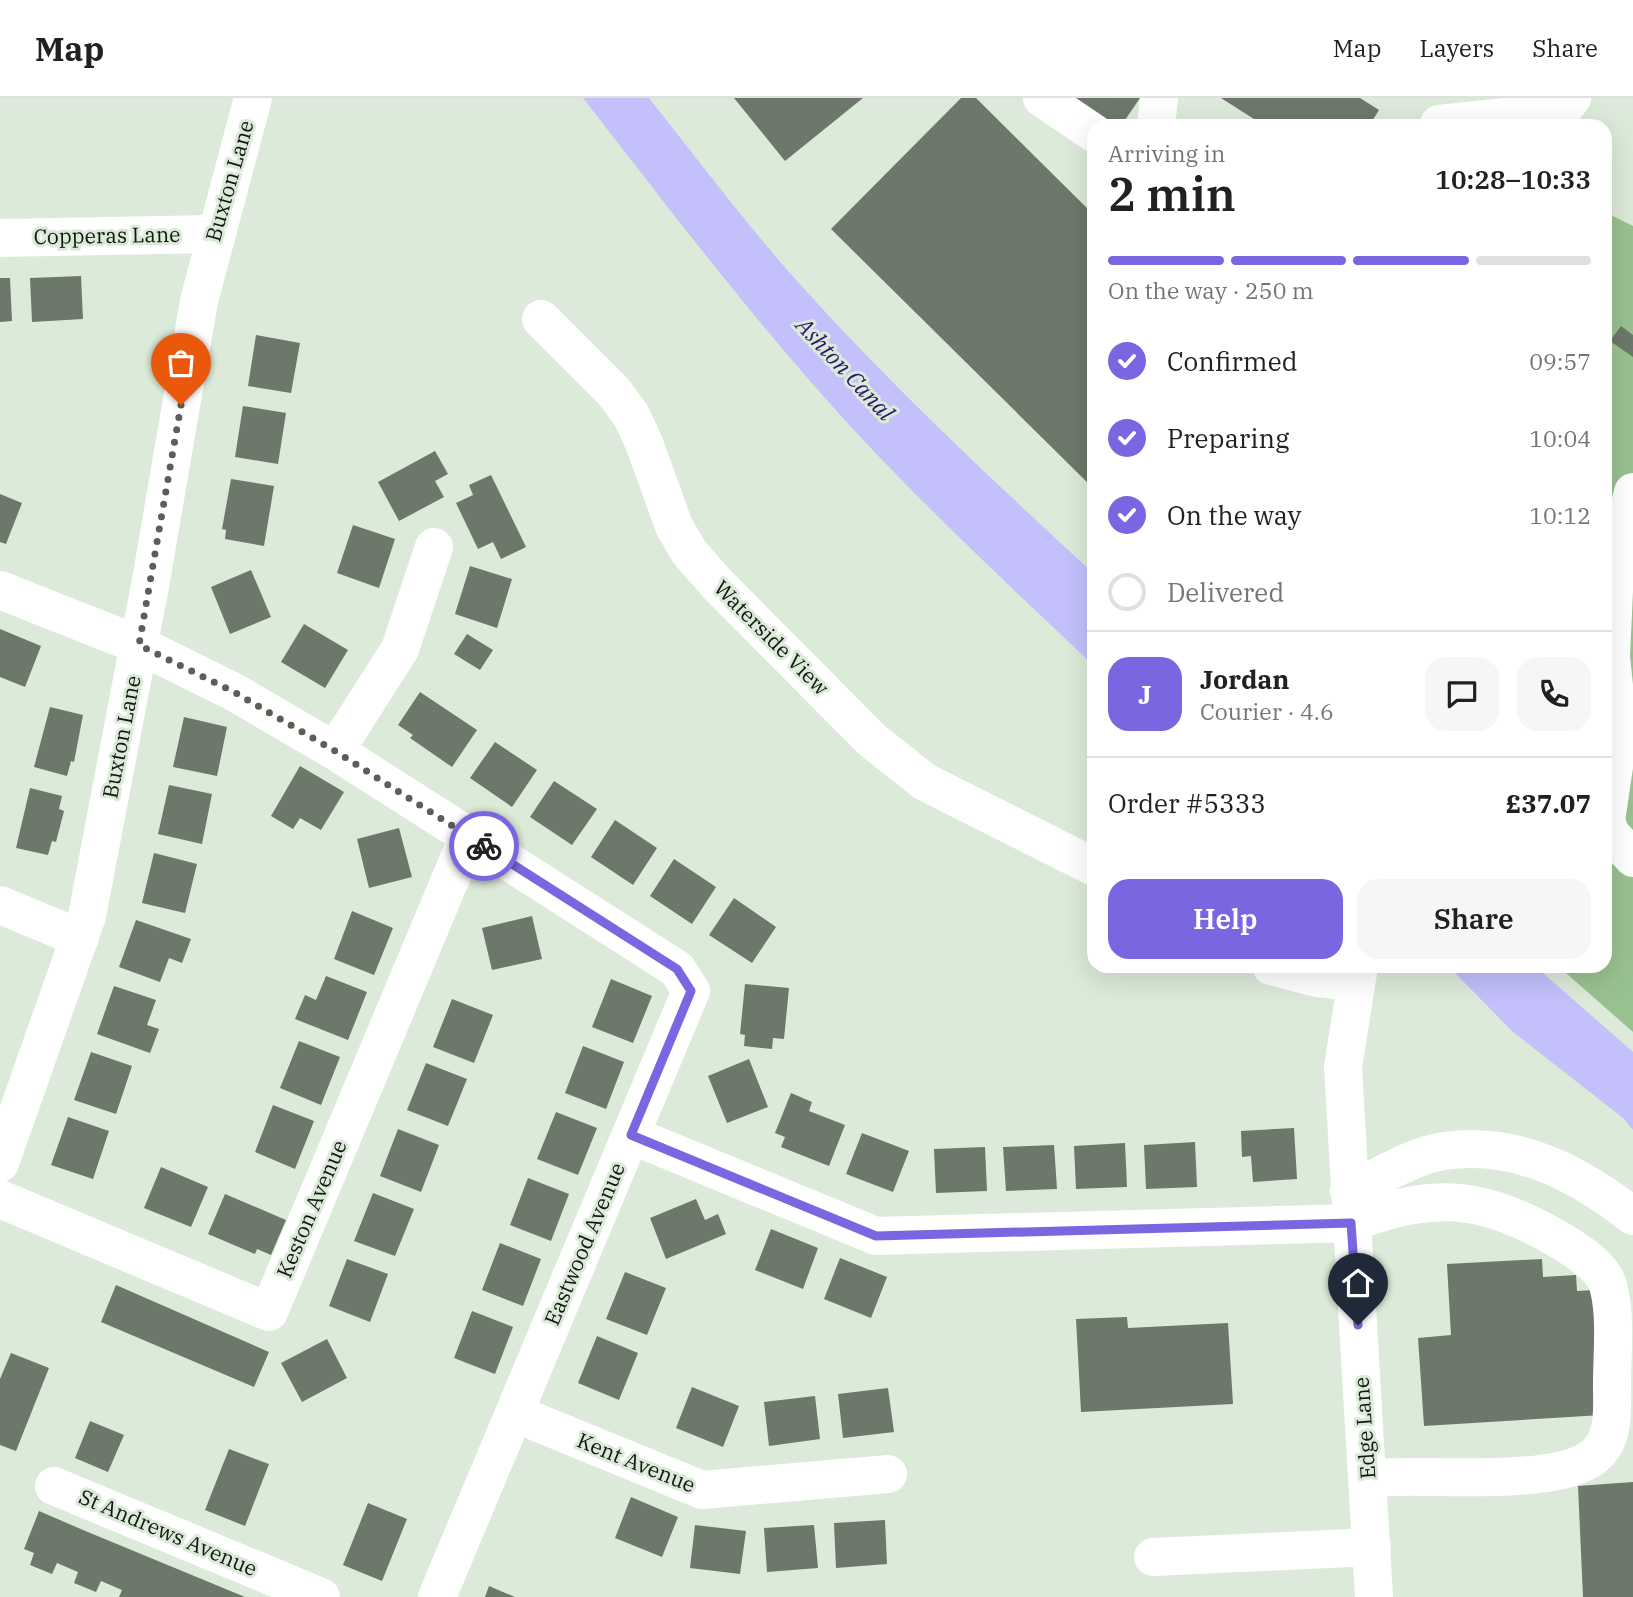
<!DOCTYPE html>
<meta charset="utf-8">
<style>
:root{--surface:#fff;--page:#f6f6f6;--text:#202124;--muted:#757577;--line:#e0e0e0;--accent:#7a66e1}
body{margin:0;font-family:"IBM Plex Serif",serif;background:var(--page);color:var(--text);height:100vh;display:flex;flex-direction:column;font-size:26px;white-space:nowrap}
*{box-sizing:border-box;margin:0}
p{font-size:23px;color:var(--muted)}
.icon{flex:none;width:38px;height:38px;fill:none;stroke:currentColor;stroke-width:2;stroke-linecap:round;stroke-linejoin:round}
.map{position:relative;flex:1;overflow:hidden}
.sheet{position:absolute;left:1087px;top:21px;width:525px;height:854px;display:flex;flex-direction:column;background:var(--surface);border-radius:21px;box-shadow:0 7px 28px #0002}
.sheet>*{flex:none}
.pin{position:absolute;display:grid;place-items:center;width:60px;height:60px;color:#fff;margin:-72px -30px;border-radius:50% 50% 50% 0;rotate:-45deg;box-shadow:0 0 7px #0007}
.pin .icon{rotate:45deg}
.courier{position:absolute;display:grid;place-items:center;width:70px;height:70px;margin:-35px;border:5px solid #7a66e1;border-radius:50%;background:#fff;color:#222;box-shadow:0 2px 9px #0007}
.overview em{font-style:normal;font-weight:600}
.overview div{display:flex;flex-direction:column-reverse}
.overview{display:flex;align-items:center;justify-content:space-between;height:119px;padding:0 21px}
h1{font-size:46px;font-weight:600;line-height:52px}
.bar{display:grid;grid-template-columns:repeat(4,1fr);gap:10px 7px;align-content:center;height:84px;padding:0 21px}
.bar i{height:9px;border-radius:5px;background:var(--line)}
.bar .current{background:var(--accent)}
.bar p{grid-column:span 4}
.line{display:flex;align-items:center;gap:18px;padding:0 21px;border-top:2px solid var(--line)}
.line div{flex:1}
.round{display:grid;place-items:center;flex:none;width:74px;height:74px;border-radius:21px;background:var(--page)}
ol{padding:0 21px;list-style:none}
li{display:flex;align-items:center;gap:21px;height:77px}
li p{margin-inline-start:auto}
li .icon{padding:7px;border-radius:50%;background:var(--accent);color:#fff;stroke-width:4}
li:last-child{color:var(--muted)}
li i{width:38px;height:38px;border:4px solid var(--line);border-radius:50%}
.button{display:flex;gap:14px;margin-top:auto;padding:14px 21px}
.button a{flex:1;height:80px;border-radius:21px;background:var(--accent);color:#fff;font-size:28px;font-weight:600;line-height:80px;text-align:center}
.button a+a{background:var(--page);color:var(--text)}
header{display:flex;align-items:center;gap:42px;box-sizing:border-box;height:98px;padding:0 35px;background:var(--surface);border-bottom:2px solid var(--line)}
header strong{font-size:33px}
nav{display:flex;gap:38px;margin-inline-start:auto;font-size:24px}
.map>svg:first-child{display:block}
.green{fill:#99c190}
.water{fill:#c3c0fc}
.building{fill:#6c7869}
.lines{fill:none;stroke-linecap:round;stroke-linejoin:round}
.minor{stroke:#fff;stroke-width:38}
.done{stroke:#596157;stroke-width:7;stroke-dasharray:0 12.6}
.route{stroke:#7a66e1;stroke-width:9}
.labels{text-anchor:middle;stroke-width:6;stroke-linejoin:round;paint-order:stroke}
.street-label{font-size:21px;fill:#121711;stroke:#dcead9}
.water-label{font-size:23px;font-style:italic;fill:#2c166a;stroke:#dcead9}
</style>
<header>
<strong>Map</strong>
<nav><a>Map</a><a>Layers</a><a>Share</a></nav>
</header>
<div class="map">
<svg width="1633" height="1499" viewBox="0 0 1633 1499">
<rect width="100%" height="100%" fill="#dcead9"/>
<path class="green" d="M1605,114L1633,128V934L1558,868H1605Z"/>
<path class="water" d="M583,0H649C695,58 740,118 789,174C884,281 989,379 1094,476V568C1017,495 939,422 866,345C764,236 674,117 583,0Z
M1448,868H1535L1633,954V1032L1623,1020L1512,933Z"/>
<path class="building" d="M734,0H863L785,63Z
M961,0H976L1094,117V391L831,131Z
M1067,0H1140L1121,28H1109Z
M1221,0H1360L1379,12L1369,28H1265Z
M81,178L83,221L32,224L30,180Z
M0,180H10L12,223L0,224Z
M1621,228L1633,237V259L1610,243Z
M256,237L300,245L291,295L248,288Z
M243,308L286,315L278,366L235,359Z
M435,353L448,376L435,383L444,399L399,423L378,384Z
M491,377L526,449L501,461L493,444L478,451L456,405L473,397L469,387Z
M231,381L274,388L264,448L225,441L226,432L222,431Z
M0,396L22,405L6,446L0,444Z
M353,427L395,441L379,490L337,475Z
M470,468L512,481L497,530L455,516Z
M251,472L271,519L230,536L211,489Z
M304,526L348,552L325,590L281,564Z
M0,531L41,548L25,589L0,579Z
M467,536L493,552L480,572L454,556Z
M420,594L477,632L452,669L410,640L413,637L398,627Z
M50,609L83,617L74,664L71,663L67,678L34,669Z
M184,619L227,629L217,678L173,669Z
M495,644L537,672L512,709L470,680Z
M300,668L344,694L321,732L300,720L293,731L271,718Z
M554,683L597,711L572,747L530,719Z
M169,687L212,696L202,746L158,736Z
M30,690L62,698L59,711L64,713L56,744L52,743L48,757L16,750Z
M615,722L657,750L633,787L591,759Z
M399,730L412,779L369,790L357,741Z
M154,755L197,766L185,815L142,805Z
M674,761L716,789L692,826L650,798Z
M734,800L776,829L752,865L709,837Z
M352,813L393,830L374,877L334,861Z
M532,818L542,861L492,872L482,830Z
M136,822L191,841L182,865L169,860L160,884L119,869Z
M326,878L367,894L348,942L295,921L305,897L316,902Z
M611,881L652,898L633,945L592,929Z
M745,886L789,890L784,941L773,940L772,951L744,948L745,937L740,936Z
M114,888L156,902L147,927L159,931L150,955L97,936Z
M452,901L493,917L474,965L433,949Z
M299,943L340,959L321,1007L280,990Z
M583,948L624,964L606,1011L565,995Z
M91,954L132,968L116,1016L74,1002Z
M749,961L768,1009L727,1025L708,978Z
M426,965L467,981L448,1028L407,1012Z
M791,995L812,1004L809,1013L845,1027L829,1068L781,1049L785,1039L775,1035Z
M273,1007L314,1023L295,1071L255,1054Z
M556,1014L597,1030L578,1077L537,1061Z
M68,1019L109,1033L93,1081L51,1067Z
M1294,1030L1297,1081L1253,1084L1251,1058L1242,1059L1241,1033Z
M398,1031L439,1047L421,1094L380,1078Z
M862,1035L909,1053L893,1094L846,1076Z
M1195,1044L1197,1089L1146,1091L1144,1047Z
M1125,1045L1127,1089L1076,1091L1074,1048Z
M1054,1047L1057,1091L1006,1093L1003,1049Z
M985,1049L987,1093L936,1095L934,1051Z
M161,1069L208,1089L191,1129L144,1110Z
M528,1080L569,1096L551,1143L510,1127Z
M373,1095L414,1111L395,1158L354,1143Z
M225,1096L286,1122L271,1157L257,1151L255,1156L208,1136Z
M696,1101L705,1122L718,1116L726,1136L666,1161L650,1120Z
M771,1131L818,1150L803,1191L755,1172Z
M500,1145L541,1161L523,1208L482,1192Z
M840,1160L887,1179L871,1220L824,1201Z
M347,1161L388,1176L370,1224L329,1208Z
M1542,1161L1543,1179L1576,1177L1577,1193L1594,1192L1602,1317L1424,1328L1418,1240L1451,1237L1447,1166Z
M625,1174L666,1190L647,1237L606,1221Z
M116,1187L269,1254L254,1289L101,1224Z
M472,1213L513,1229L495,1276L454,1260Z
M1127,1219L1128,1230L1228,1225L1233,1306L1081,1314L1076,1221Z
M597,1238L638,1255L619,1302L578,1285Z
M327,1241L347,1280L302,1304L281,1265Z
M11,1255L49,1270L16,1353L0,1347V1281Z
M692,1289L739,1308L723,1349L676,1330Z
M888,1290L894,1334L843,1340L838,1296Z
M815,1298L820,1341L769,1348L764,1304Z
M90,1323L124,1337L108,1374L75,1360Z
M229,1351L269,1366L245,1428L205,1412Z
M1633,1384V1499H1583L1578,1388Z
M631,1399L678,1419L662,1459L615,1440Z
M368,1405L407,1421L382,1483L343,1467Z
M39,1413L83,1432L245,1499H119L122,1492L101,1483L96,1494L74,1485L78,1474L57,1465L52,1476L30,1467L34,1455L24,1451Z
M885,1422L887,1466L836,1470L834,1425Z
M695,1427L746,1433L740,1476L690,1470Z
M814,1427L818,1470L767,1474L764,1430Z
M489,1488L515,1499H485Z"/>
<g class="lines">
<path class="minor" d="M1042,0L1094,35
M1439,26L1542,15L1565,9L1572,0
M1156,28L1159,0
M0,140L214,136
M541,221L613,293L631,317L644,345L674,428L689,454L718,487L872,642L925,684L1094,769
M1633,394L1620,448L1614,493L1611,559L1619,635L1606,723L1611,736L1633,760
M0,492L139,547L234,594L335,653L677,871L691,893L437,1499
M335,653L400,551L434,449
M0,807L80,840
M1271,868L1317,880L1355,884
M1359,868L1343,969L1374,1499
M631,1037L876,1138L1351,1125C1438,1092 1486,1098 1566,1146C1582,1156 1605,1171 1609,1191C1616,1220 1612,1256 1612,1286C1612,1314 1616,1345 1589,1362C1544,1389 1424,1375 1369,1380
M0,1065L87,818L150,488L199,203L253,0
M1349,1093C1379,1079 1412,1058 1444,1053C1516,1042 1579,1076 1633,1118
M0,1101L269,1214L468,739
M514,1315L702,1392L888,1376
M54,1388L321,1499
M1153,1459L1372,1449"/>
</g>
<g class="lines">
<path class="done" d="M181,307L139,547L234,594L335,653L484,748"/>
<path class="route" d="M484,748L677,871L691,893L631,1037L876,1138L1351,1125L1358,1227"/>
</g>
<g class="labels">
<g class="street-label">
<text transform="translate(230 83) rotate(-74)" y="7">Buxton Lane</text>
<text transform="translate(107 138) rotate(-1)" y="7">Copperas Lane</text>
<text transform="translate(771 540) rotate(45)" y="7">Waterside View</text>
<text transform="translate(122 639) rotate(-79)" y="7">Buxton Lane</text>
<text transform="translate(312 1111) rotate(-67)" y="7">Keston Avenue</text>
<text transform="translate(585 1146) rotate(-67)" y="7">Eastwood Avenue</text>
<text transform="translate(1365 1330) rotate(-94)" y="7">Edge Lane</text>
<text transform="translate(636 1365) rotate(22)" y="7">Kent Avenue</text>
<text transform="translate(168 1435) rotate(23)" y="7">St Andrews Avenue</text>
</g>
<g class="water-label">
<text transform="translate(845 271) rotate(47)" y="8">Ashton Canal</text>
</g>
</g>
</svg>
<div class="pin" style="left:181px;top:307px;background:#ea580c"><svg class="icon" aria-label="bag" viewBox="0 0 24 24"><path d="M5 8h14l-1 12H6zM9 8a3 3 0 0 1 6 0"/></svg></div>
<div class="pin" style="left:1358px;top:1227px;background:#1f2937"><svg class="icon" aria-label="home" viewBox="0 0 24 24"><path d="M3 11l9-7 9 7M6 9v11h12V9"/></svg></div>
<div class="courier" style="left:484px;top:748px"><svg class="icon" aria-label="bike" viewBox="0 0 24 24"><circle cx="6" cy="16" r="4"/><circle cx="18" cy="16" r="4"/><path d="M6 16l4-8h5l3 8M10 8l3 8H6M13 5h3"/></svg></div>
<section class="sheet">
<div class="overview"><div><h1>2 min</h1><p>Arriving in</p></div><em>10:28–10:33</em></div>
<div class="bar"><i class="current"></i><i class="current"></i><i class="current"></i><i></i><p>On the way · 250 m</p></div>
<ol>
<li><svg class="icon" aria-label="check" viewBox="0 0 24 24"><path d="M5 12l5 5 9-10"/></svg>Confirmed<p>09:57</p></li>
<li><svg class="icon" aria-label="check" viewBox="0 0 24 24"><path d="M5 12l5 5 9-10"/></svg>Preparing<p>10:04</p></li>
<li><svg class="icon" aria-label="check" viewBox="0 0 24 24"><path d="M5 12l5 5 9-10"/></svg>On the way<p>10:12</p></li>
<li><i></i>Delivered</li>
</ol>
<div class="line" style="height:126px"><b class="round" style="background:var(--accent);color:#fff">J</b><div><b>Jordan</b><p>Courier · 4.6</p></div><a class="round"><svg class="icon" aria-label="chat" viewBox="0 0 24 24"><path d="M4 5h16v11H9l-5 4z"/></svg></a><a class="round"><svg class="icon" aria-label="phone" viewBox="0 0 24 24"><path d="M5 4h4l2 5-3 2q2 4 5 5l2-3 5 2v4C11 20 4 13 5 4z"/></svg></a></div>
<div class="line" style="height:91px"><div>Order #5333</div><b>£37.07</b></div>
<div class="button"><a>Help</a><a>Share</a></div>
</section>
</div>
